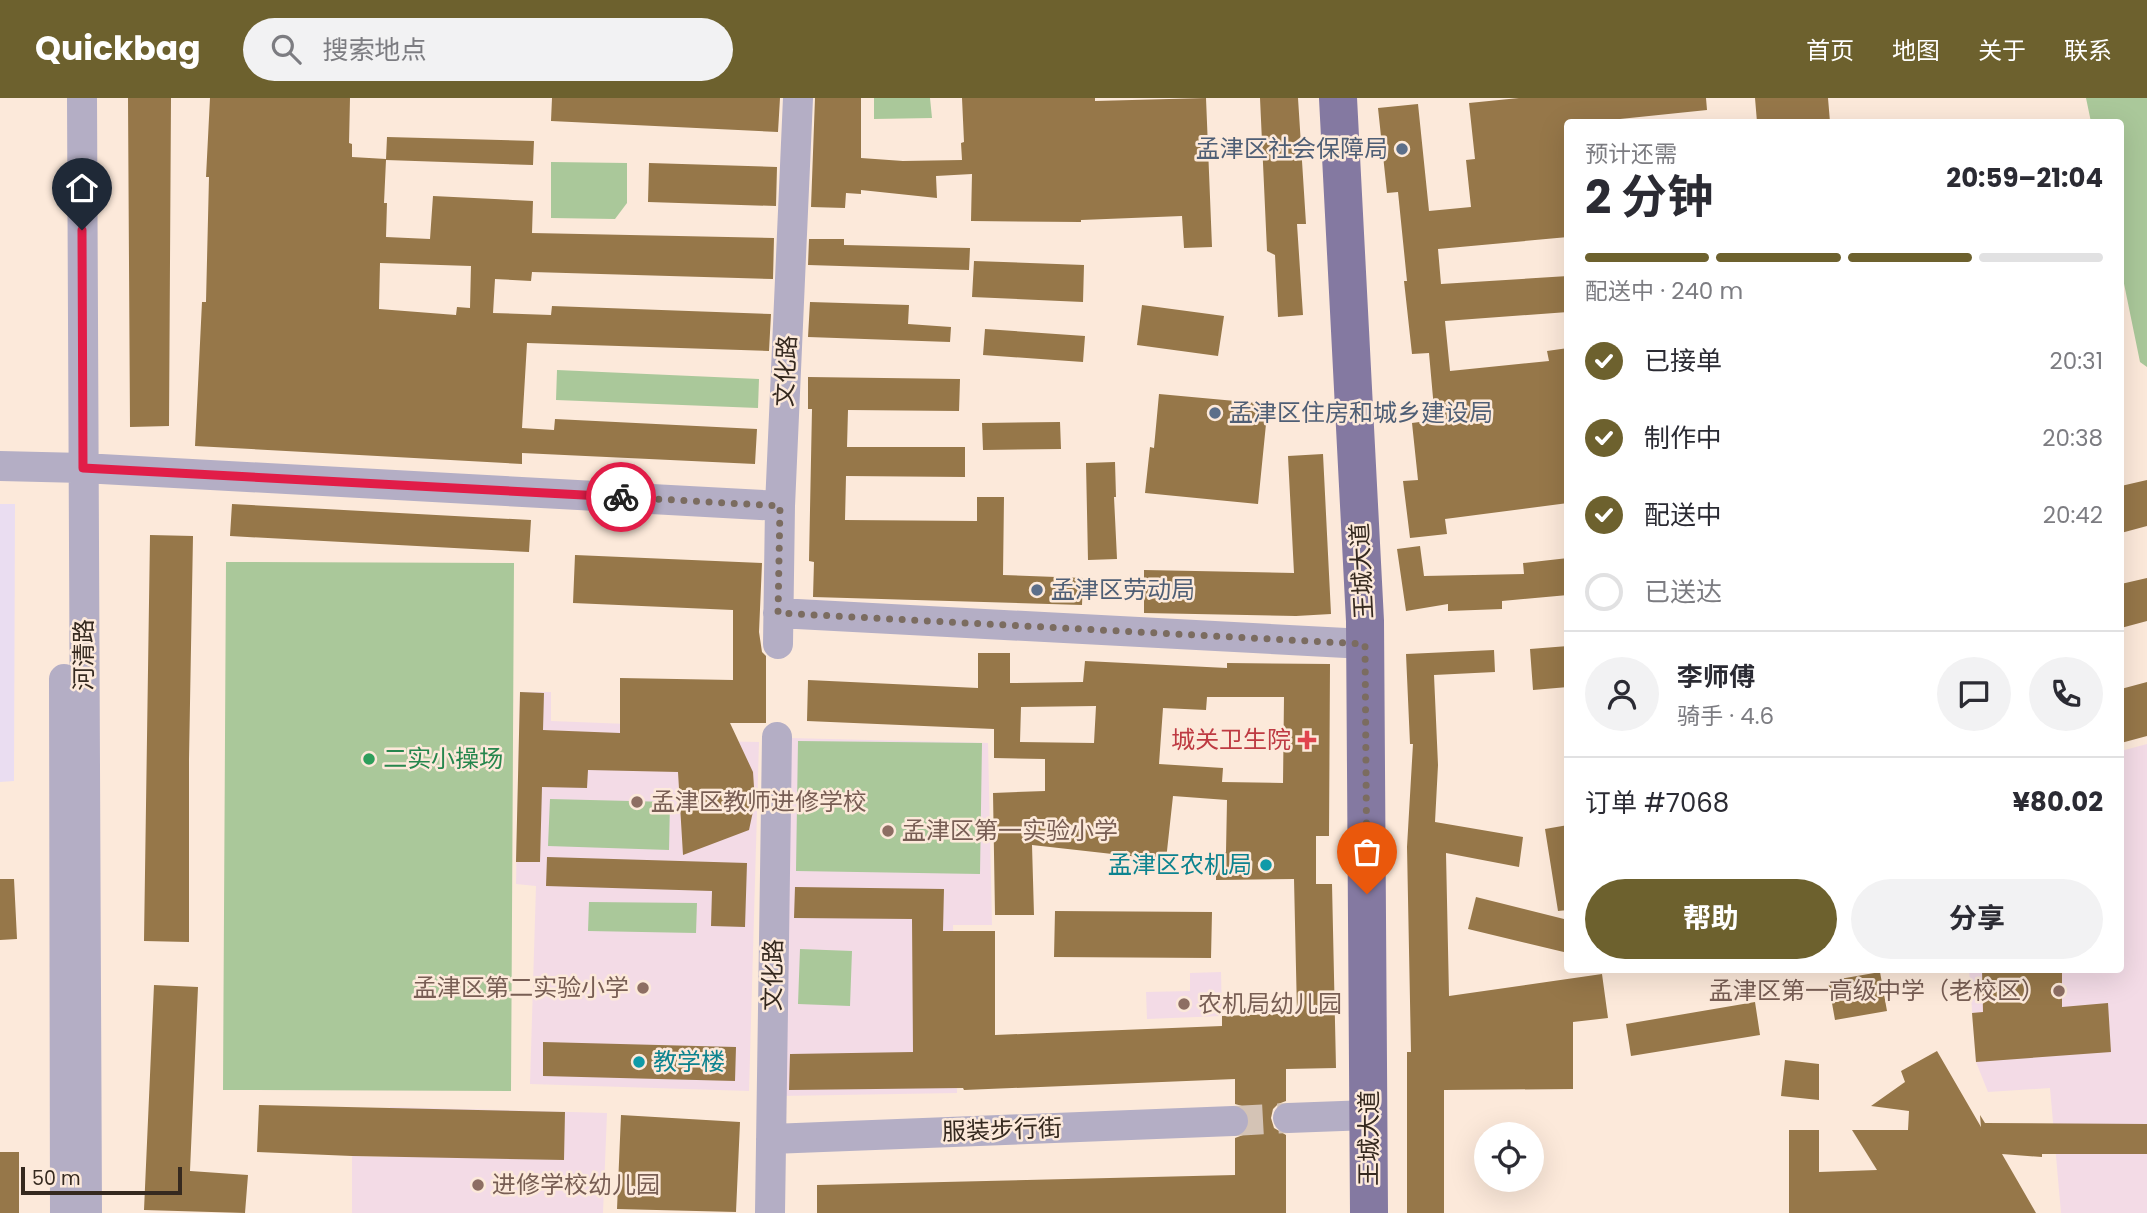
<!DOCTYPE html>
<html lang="zh">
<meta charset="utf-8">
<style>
:root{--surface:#fff;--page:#f2f2f3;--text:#2b2b33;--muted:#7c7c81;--line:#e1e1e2;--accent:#6d612e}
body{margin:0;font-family:Poppins,"Noto Sans SC",sans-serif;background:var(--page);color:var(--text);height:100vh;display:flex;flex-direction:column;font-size:26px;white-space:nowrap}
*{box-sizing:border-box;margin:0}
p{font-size:23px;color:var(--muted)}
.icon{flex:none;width:38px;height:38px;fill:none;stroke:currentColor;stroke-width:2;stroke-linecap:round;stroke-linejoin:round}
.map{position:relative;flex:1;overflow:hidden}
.side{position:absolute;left:1564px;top:21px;width:560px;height:854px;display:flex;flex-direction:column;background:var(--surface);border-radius:7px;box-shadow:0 7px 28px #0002}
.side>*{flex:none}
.controls{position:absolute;left:1474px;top:1024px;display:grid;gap:14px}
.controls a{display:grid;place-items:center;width:70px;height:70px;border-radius:50%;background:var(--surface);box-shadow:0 7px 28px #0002;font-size:35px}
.scale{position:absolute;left:21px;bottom:18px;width:161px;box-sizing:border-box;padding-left:7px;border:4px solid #35291f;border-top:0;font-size:19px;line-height:24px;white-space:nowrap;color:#35291f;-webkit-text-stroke:5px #fce9da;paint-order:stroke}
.pin{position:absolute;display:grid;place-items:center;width:60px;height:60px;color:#fff;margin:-72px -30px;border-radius:50% 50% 50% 0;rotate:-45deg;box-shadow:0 0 7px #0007}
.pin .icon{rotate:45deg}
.courier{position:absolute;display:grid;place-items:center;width:70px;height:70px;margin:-35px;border:5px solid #e11d48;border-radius:50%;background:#fff;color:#222;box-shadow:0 2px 9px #0007}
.overview em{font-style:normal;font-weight:700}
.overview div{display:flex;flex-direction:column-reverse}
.overview{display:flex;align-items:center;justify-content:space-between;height:119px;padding:0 21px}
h1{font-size:46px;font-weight:700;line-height:52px}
.bar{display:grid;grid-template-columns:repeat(4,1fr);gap:10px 7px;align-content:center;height:84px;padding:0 21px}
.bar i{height:9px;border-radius:5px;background:var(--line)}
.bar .on{background:var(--accent)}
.bar p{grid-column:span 4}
.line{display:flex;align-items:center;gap:18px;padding:0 21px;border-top:2px solid var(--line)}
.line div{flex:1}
.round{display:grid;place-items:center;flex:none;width:74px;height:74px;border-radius:37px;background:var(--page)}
ol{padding:0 21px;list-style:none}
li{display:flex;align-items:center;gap:21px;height:77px}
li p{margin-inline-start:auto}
li .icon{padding:7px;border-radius:50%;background:var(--accent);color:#fff;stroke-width:4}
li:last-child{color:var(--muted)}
li i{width:38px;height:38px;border:4px solid var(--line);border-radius:50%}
.primary-button{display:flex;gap:14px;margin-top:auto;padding:14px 21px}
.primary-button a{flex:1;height:80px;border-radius:42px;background:var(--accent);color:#fff;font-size:28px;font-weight:700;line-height:80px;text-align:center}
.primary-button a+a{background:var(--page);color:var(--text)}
header{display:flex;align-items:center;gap:42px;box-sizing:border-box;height:98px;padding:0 35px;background:var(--accent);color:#fff}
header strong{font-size:33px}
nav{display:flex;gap:38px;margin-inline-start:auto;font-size:24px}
.search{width:490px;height:63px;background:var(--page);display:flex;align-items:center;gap:18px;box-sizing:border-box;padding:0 24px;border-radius:38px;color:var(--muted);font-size:26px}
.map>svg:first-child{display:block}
.education{fill:#f3dbe6}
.medical{fill:#eaddf1}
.green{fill:#aac89a}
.building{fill:#967749;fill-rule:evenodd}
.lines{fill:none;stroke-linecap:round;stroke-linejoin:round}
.minor-tunnel{stroke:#d4c3b5;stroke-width:30;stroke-dasharray:30 15;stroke-linecap:butt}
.minor{stroke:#b4aec5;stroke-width:30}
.major{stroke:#8479a1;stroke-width:38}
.done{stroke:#7b6c60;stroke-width:7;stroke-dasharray:0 12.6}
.route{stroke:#e11d48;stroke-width:9}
.service-dot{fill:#5c6f8a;stroke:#fce9da;stroke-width:2.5}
.health-dot{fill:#e0444e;stroke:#fce9da;stroke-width:2.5}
.leisure-dot{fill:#2e9e5b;stroke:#fce9da;stroke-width:2.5}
.education-dot{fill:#8d6e63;stroke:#fce9da;stroke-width:2.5}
.culture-dot{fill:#0f9aa8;stroke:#fce9da;stroke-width:2.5}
.labels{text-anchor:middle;stroke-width:5;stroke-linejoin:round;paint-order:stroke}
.service-label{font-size:24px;fill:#4e5e75;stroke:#fce9da;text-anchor:start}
.street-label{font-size:24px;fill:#35291f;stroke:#fce9da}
.health-label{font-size:24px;fill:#be3a42;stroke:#fce9da;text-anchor:end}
.leisure-label{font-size:24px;fill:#27864d;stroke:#fce9da;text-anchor:start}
.education-label{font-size:24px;fill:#785e54;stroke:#fce9da;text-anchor:start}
.culture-label{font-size:24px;fill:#0d838f;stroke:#fce9da;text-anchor:end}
</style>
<header>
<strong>Quickbag</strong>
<div class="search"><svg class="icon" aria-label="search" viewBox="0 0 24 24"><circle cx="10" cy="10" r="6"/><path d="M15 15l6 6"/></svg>搜索地点</div>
<nav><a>首页</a><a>地图</a><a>关于</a><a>联系</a></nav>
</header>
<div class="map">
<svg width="2147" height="1115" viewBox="0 0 2147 1115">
<rect width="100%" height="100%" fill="#fce9da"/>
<path class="education" d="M520,594H551V623L704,629V643L759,644L749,993L530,986L536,788L516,786Z
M789,640L988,645L992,827H953L957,995L779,998Z
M2147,646V1115H2061L2050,990L1988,994L1976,964L1969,872H2121V653Z
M1221,874L1222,918L1147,921L1146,894L1190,893V875Z
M390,1009L607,1015L603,1115H352V1058L388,1059Z"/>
<path class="medical" d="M0,406H15L14,683L0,684Z"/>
<path class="green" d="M874,0H930L932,20L874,21Z
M2086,0H2147V269L2140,264L2121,171V24H2091Z
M551,64L627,65V105L615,121L551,120Z
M557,272L759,281L758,310L556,302Z
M226,464L514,465L511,993L223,992Z
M798,643L982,645L980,776L796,773Z
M550,701L670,704L669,752L548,748Z
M589,804L697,805L696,835L588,833Z
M800,851L852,853L850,908L798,906Z"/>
<path class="building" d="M128,0H171L169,328L130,329Z
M210,0H350L349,45L352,46V59L386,61L387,39L534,43L533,67L386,62L384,105H387L386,139L430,141L433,98L533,103L532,135L774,140L773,181L532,174L531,183L495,181L493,215L551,217L552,208L771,216L769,253L527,245L522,330L554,332L555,321L757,331L755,366L522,355V366L195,348L202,204H206L209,79H206ZM380,165L471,168L470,210L457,209L456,217L379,211Z
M552,0H780L778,34L551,23Z
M815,0H861V60L903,63L962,62L961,45L964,44L962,0H1095V3L1206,0L1212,149L1184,150L1182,118L1081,122V124L971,123L972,76L936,78L937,100L861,92V96L846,95L845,110L811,109Z
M1260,0H1298L1306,126H1297L1303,217L1278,219L1275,157L1267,153Z
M1519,0H1706L1707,12L1591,24H1568V139L1438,151L1441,186L1568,178V214L1445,223L1450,273L1549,263L1547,253L1568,250V405L1445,421L1447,436L1410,440L1403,383L1418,382L1412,325L1435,322L1429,255L1412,256L1404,183H1407L1398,94L1387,95L1378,10L1418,6L1429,113L1471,109L1466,62L1475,61L1469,5Z
M1755,0H1828L1830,24H1757Z
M649,65L777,69L776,108L648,104Z
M809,141H844V147L970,150L969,172L808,167Z
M974,163L1084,167L1083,204L972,199Z
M810,204L909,207L908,226L951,229L950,244L808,239Z
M1142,207L1224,218L1218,258L1137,247Z
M985,231L1085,238L1083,264L983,257Z
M808,279L960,281L959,313L848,312L847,349H965V379L846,378L845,422L977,423V399H1004L1003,477L1083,480L1082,507L813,499L814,464L809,463L812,311H808Z
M1159,296L1268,306L1258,406L1145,395L1150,349L1154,350Z
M1060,324L1061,351L983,352L982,325Z
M1323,356L1331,516L1296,518L1144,515V472L1294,475L1288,358Z
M1115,364L1116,399H1114L1117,461L1088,462L1086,365Z
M2147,382V428L2121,435V407L2124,406L2121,388Z
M232,406L531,422L529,454L230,438Z
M150,437L193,438L189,661V844L144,843Z
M1420,448L1424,478L1524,476L1523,465L1568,460V497L1502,503V511L1448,513V506L1406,513L1397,451Z
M575,457L762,465L759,534L762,554L766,558V625H730L753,674L755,704L749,732L683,757L678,674L588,672L587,690L542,689L540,764H516L520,594L544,595L543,632L620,635V580L733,582V512L573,505Z
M2147,480V523L2121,530V486Z
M1568,548V589L1533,592L1530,551Z
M1494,552L1495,574L1434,577L1438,667L1435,724L1523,739L1519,769L1446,755L1449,898L1602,876L1608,920L1573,924V991L1444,992V1115H1407V954H1411L1407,749L1413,646H1410L1406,556Z
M978,555H1010V585L1083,584L1085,563L1227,570V565L1330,566L1329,738H1316V786H1332L1336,970L1286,971V1003L1278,1006L1273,1011L1271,1020L1274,1030L1286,1037V1115H817V1087L1235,1077V1040L1243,1037L1248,1032L1250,1022L1247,1013L1242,1008L1235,1006V981L964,992L963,990L789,992L790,956L913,954L912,821L794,820L795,789L944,791L943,833H995V937L1222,928V918L1297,915L1294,781L1216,782V754H1226L1227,702L1173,698L1166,762L1032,747L1034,817H995L993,695L1045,693V661L994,660V631L807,623L808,582L978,590ZM1207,599H1284L1283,685L1222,684L1223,670L1159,666L1163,610L1206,612ZM1096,608L1094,645L1020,644L1021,609Z
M2147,584V638L2121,645V591Z
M1568,727V812L1558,813L1545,731Z
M547,759L747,765L745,829L711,828L712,793L546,788Z
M0,781H14L17,841L0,842Z
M1476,799L1568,822V855L1468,831Z
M1055,813L1212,814L1211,860L1054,859Z
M1982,872H2062V909L2108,905L2111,954L1976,964L1972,915L1983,914Z
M1880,874L1887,913L1835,922L1828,883Z
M154,887L198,889L190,1073L248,1077L245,1115L144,1112Z
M1755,904L1760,937L1631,958L1626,926Z
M543,944L736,949L735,983L543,978Z
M1937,953L1981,1029L1980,1017L1985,1025L2147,1026V1056H2042V1059L2002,1056L2036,1115H1789V1032H1819V1074L1877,1072L1852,1032H1908L1909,1013L1871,1008L1905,984L1901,973Z
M1785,962L1819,966V1002L1781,998Z
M259,1007L565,1014L564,1062L352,1058L257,1054Z
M621,1017L740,1024L736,1114L617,1111Z
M0,1054H19V1115H0Z"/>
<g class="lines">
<path class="minor-tunnel" d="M1233,1023L1288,1020"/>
<path class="minor" d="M82,0L87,1115
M0,368L83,370L780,408
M778,515L1365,546
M778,546L780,408L798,0
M64,581L65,1115
M1288,1020L1369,1017
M771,1041L1233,1023
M770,1115L777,639"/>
<path class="major" d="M1338,0L1365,523L1369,1115"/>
</g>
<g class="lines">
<path class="done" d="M621,399L780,408L778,515L1365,546L1367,796"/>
<path class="route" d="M82,132L83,370L621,399"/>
</g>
<g class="service-dot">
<circle cx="1402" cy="51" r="7"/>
<circle cx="1215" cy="315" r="7"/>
<circle cx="1037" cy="492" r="7"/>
</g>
<path class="health-dot" d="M1303.5 631.5h7v7h7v7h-7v7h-7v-7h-7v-7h7z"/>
<circle class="leisure-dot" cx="369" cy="661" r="7"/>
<g class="education-dot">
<circle cx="637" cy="704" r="7"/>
<circle cx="888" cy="733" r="7"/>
<circle cx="643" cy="890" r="7"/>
<circle cx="2059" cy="893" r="7"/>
<circle cx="1184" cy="906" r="7"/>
<circle cx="478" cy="1087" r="7"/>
</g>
<g class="culture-dot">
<circle cx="1266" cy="767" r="7"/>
<circle cx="639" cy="964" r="7"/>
</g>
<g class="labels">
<g class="service-label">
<text x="1388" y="59" text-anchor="end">孟津区社会保障局</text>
<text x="1229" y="323">孟津区住房和城乡建设局</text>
<text x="1051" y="500">孟津区劳动局</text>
</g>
<g class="street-label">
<text transform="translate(786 273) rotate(-87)" y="8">文化路</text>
<text transform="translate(1362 473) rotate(-93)" y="8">王城大道</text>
<text transform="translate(84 557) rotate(-90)" y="8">河清路</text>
<text transform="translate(773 877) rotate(-89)" y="8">文化路</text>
<text transform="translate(1002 1032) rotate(-2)" y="8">服装步行街</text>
<text transform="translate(1369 1040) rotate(-90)" y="8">王城大道</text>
</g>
<g class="health-label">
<text x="1291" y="650">城关卫生院</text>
</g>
<g class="leisure-label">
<text x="383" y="669">二实小操场</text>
</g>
<g class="education-label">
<text x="651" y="712">孟津区教师进修学校</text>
<text x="902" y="741">孟津区第一实验小学</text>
<text x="629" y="898" text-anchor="end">孟津区第二实验小学</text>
<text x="2045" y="901" text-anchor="end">孟津区第一高级中学（老校区）</text>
<text x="1198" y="914">农机局幼儿园</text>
<text x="492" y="1095">进修学校幼儿园</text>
</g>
<g class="culture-label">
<text x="1252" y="775">孟津区农机局</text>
<text x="653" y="972" text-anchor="start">教学楼</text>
</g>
</g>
</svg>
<div class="controls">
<a><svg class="icon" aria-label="locate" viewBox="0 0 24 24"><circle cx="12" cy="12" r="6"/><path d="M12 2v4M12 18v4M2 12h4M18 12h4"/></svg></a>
</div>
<div class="scale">50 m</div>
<div class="pin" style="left:1367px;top:796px;background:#ea580c"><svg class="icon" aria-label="bag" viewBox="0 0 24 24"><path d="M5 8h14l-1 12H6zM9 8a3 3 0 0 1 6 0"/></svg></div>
<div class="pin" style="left:82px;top:132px;background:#1f2937"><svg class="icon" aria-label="home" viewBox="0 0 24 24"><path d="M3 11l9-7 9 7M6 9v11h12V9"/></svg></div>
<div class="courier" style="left:621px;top:399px"><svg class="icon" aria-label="bike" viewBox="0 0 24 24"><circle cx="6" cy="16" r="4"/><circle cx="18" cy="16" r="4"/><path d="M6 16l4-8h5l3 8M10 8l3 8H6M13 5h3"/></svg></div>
<section class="side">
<div class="overview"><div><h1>2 分钟</h1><p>预计还需</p></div><em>20:59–21:04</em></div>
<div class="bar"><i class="on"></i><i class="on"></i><i class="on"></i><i></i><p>配送中 · 240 m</p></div>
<ol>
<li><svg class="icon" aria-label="check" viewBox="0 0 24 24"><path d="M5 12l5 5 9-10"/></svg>已接单<p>20:31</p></li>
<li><svg class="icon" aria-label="check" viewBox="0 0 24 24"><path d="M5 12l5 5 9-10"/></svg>制作中<p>20:38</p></li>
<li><svg class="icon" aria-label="check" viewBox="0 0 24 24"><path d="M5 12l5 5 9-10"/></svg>配送中<p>20:42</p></li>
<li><i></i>已送达</li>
</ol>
<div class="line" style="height:126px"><a class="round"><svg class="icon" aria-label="person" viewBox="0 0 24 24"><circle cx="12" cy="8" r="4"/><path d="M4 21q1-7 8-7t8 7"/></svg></a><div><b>李师傅</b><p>骑手 · 4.6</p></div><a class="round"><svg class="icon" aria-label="chat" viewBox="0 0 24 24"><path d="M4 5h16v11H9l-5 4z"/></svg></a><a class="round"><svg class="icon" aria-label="phone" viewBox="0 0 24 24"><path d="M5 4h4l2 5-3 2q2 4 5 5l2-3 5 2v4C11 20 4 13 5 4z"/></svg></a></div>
<div class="line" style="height:91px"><div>订单 #7068</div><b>¥80.02</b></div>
<div class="primary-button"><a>帮助</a><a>分享</a></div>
</section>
</div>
